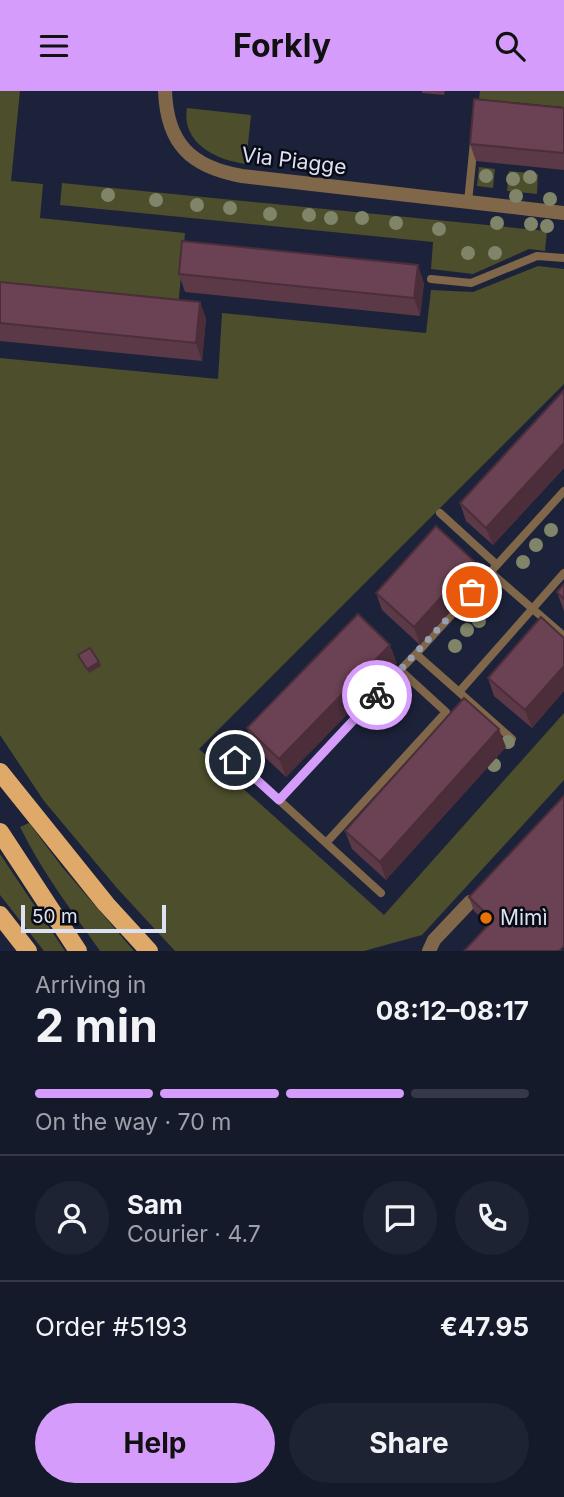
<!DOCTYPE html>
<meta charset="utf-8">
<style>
:root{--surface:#151a2b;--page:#1e2333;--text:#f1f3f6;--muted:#9da1a9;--line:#343847;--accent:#d59cfb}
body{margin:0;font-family:Inter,sans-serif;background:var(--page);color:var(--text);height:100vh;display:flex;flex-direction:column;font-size:26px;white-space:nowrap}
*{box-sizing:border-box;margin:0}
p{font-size:23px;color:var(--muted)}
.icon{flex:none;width:38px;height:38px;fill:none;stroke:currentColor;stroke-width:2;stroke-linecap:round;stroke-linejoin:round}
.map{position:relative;height:860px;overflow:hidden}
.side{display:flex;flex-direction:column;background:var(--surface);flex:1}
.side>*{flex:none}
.scale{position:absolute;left:21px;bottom:18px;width:145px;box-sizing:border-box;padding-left:7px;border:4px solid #dde2f2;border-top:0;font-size:19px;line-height:24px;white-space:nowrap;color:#dde2f2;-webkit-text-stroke:5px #090c16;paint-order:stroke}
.pin{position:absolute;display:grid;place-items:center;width:60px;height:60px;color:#fff;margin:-30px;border:4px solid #fff;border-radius:50%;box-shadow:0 2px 7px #0007}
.courier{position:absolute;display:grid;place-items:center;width:70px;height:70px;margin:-35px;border:5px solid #d59cfb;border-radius:50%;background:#fff;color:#222;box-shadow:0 2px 9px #0007}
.overview em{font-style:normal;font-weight:700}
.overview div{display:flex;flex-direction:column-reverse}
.overview{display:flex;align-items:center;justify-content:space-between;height:119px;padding:0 35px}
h1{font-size:46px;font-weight:700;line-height:52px}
.bar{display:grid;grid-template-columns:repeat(4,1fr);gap:10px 7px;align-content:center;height:84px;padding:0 35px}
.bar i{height:9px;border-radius:5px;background:var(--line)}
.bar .on{background:var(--accent)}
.bar p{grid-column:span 4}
.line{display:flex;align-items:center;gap:18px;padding:0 35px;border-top:2px solid var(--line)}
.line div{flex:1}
.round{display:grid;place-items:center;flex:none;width:74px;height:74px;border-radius:37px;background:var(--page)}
.primary-button{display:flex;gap:14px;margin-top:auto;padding:14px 35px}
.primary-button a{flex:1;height:80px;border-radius:42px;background:var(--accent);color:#111;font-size:28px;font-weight:700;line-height:80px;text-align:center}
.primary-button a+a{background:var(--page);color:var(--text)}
header{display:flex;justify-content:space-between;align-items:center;height:91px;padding:0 35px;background:var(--accent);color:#111;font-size:32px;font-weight:700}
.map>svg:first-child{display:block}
.green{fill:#4c4e2c}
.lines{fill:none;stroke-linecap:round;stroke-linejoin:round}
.service{stroke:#806749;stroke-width:8}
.minor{stroke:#806749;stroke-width:14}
.primary{stroke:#dfaa69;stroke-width:18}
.tree{fill:#808468}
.wall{fill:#5c3947}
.shaded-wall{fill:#4b2e3a}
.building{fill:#6b4253;stroke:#4b2e3a;stroke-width:2}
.done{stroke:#999fb1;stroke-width:7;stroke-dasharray:0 12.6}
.route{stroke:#d59cfb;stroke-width:9}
.food-dot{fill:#e8710a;stroke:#090c16;stroke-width:2.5}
.labels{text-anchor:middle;stroke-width:5;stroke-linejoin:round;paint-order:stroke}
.street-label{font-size:21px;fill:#dde2f2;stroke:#090c16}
.poi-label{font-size:21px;fill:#dde2f2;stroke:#090c16;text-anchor:start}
</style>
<header><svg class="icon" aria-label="menu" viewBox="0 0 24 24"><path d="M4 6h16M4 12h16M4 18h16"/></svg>Forkly<svg class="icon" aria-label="search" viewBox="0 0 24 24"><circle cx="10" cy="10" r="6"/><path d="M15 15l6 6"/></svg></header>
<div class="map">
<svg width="564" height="860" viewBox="0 0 564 860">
<rect width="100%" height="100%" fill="#1c2239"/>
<path class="green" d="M0,0H20L11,90L43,93L40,127L185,142L178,217L0,200Z
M480,0H564V16L479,8Z
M187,17L251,24L246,73C216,69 181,52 187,17Z
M479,76L495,78L493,97L477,95Z
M509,80L538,83L537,103L507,100Z
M62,92L547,140L545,160L529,158L473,183L431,178L433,151L60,114Z
M538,175L564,178V293L199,658L384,824L564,622V689L422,844L364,860H175L116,796L44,710L0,644V267L218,288L222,222L426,242L431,199L473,201Z
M29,732L63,777L134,860H100C72,820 42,781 20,736Z
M0,763L65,860H44L0,804Z"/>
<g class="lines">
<path class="service" d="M468,111L474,51
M431,188L471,192L537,165L564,167
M564,400L416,563L459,601L564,482
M440,422L497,474
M490,481L564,545
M400,579L446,621L326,752L279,709L400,579L416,563
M459,601L512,648
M235,669L279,709
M326,752L381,802"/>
<path class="minor" d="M165,0C167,53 191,76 242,85L564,122
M429,860L434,849L470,811"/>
<path class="primary" d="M0,681L106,813L149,860
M0,741L78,860
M0,824L28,860"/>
</g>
<g class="tree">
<circle cx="486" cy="85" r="7"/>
<circle cx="530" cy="86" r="7"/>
<circle cx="513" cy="88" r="7"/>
<circle cx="108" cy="104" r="7"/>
<circle cx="516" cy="105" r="7"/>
<circle cx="550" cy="108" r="7"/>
<circle cx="156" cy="109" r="7"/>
<circle cx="197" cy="114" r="7"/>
<circle cx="230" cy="117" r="7"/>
<circle cx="270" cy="123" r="7"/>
<circle cx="309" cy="124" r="7"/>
<circle cx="331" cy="127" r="7"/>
<circle cx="362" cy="127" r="7"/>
<circle cx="396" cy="132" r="7"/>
<circle cx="497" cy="132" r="7"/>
<circle cx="531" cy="133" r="7"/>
<circle cx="547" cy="135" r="7"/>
<circle cx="439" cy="138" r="7"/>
<circle cx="468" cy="162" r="7"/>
<circle cx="495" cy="162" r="7"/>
<circle cx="551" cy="439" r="7"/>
<circle cx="536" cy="454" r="7"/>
<circle cx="523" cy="471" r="7"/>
<circle cx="492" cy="513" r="7"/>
<circle cx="479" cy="530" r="7"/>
<circle cx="467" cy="539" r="7"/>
<circle cx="455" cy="555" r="7"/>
<circle cx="508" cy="651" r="7"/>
<circle cx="494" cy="674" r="7"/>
</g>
<path class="wall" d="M422,0H445L444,4L422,2Z
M564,17V79L476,70L470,53Z
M179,183L424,192L420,225L185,201Z
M0,191L200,211L206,228L202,270L0,250Z
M564,299V377L493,454L466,430L460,412Z
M481,487L420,554L382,519L376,502Z
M564,493V520L557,501Z
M564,547V600L532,637L494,605L488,587Z
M397,572L286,686L253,655L247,637Z
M506,656L386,789L352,758L345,740Z
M469,806L564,860L489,834L474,820Z"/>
<path class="shaded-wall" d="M418,174L424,192L420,225L414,207Z
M200,211L206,228L202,270L196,252Z
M564,352V377L493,454L486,437Z
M474,470L481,487L420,554L414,536Z
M390,554L397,572L286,686L279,668Z
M99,571L101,575L89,582L87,578Z
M564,575V600L532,637L525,619Z
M499,638L506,656L386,789L380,771Z"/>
<path class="building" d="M474,8L564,17V62L470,53Z
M182,150L418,174L414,207L179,183Z
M0,191L200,211L196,252L0,232Z
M564,299V352L486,437L460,412Z
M436,435L474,470L414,536L376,502Z
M564,493V508L557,501Z
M358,523L390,554L279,668L247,637Z
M541,526L564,547V575L525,619L488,587Z
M90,557L99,571L87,578L78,564Z
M464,607L499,638L380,771L345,740Z
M564,705V855L559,860H464L493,829L469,806Z"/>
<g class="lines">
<path class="done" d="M377,604L472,501"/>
<path class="route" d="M235,669L279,709L377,604"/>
</g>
<circle class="food-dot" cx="486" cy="827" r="7"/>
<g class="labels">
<g class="street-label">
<text transform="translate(294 70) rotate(7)" y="7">Via Piagge</text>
</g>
<g class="poi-label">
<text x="500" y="834">Mimì</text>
</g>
</g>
</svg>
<div class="scale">50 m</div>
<div class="pin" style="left:472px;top:501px;background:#ea580c"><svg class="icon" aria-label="bag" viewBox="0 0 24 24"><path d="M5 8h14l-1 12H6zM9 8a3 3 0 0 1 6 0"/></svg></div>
<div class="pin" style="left:235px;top:669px;background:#1f2937"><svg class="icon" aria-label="home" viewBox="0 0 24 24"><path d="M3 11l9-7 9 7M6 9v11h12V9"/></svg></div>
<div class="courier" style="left:377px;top:604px"><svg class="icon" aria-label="bike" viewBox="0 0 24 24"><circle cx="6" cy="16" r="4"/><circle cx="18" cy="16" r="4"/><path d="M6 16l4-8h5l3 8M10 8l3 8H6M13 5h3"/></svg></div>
</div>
<section class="side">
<div class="overview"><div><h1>2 min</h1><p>Arriving in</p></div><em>08:12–08:17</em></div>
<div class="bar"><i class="on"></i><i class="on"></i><i class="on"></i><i></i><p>On the way · 70 m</p></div>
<div class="line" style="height:126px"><a class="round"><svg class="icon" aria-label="person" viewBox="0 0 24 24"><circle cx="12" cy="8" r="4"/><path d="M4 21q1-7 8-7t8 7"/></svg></a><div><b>Sam</b><p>Courier · 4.7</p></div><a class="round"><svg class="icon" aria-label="chat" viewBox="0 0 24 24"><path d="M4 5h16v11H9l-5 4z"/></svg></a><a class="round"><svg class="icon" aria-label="phone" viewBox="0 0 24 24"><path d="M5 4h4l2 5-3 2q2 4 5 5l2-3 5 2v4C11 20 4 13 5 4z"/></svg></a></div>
<div class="line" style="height:91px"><div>Order #5193</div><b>€47.95</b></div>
<div class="primary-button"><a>Help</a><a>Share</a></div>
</section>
